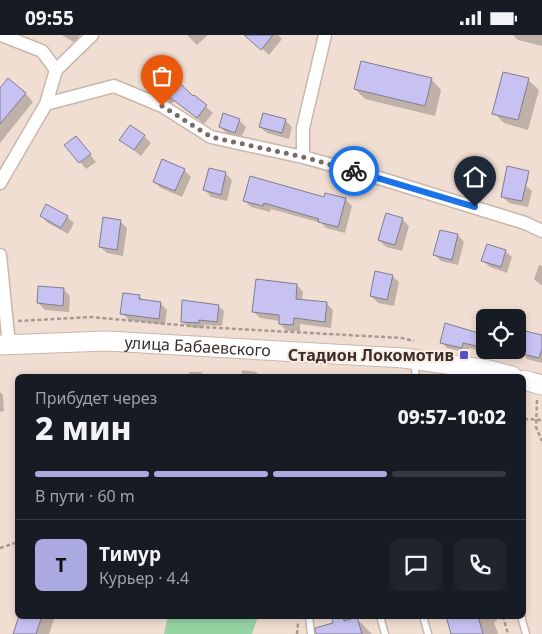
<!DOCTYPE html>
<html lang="ru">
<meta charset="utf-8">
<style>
:root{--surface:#171b24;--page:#20242c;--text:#f1f3f6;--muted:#9ea1a6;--line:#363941;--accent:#aaaae1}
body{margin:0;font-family:"Noto Sans",sans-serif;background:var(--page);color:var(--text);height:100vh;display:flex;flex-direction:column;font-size:19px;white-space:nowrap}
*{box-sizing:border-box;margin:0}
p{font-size:16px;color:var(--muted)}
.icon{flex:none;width:28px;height:28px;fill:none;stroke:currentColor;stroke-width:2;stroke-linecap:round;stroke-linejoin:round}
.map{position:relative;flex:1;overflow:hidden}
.sheet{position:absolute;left:15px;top:339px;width:511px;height:245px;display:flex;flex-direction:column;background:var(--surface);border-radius:8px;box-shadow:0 2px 8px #0003}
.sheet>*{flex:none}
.fabs{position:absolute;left:476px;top:274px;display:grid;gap:10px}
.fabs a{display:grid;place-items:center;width:50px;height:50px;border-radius:8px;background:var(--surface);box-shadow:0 2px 8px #0003;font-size:25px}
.pin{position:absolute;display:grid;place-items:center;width:42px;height:42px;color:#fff;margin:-51px -21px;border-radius:50% 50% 50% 0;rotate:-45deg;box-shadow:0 0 5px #0007}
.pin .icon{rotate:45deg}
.courier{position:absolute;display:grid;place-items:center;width:50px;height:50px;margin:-25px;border:4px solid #1a73e8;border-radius:50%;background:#fff;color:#222;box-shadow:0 1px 6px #0007}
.overview em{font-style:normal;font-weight:800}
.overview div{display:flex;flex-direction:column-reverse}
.overview{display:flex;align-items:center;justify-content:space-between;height:85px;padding:0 20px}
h1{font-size:32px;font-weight:800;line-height:38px}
.bar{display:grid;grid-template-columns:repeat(4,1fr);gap:8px 5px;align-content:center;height:60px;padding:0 20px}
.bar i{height:6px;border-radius:4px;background:var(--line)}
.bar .selected{background:var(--accent)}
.bar p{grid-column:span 4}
.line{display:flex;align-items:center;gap:12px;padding:0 20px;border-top:1px solid var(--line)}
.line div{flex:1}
.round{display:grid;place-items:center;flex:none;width:52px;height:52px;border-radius:8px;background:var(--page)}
.status{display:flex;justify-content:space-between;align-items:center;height:35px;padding:0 25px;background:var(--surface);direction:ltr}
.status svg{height:14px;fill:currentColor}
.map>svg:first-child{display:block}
.garden{fill:#97d4a4}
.shadow{fill:#0003}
.building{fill:#c8c2f3;stroke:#7f7d8e}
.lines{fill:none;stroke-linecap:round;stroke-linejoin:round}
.service-casing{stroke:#c9b6ac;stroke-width:9}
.minor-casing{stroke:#c9b6ac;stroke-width:15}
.secondary-casing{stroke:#c9b6ac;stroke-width:21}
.path{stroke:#a89a91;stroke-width:2.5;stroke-dasharray:4 2.5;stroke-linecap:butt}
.service{stroke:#fff;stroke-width:6}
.minor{stroke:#fff;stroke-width:12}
.secondary{stroke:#fff;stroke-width:19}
.done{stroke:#786d66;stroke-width:5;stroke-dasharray:0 9}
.route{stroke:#1a73e8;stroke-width:6}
.poi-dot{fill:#5351c8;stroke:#feebe1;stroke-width:2}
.labels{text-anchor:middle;stroke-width:4;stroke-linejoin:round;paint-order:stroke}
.street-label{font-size:16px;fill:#37302c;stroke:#feebe1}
.poi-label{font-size:16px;font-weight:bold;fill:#37302c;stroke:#feebe1;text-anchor:end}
</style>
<div class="status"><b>09:55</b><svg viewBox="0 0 49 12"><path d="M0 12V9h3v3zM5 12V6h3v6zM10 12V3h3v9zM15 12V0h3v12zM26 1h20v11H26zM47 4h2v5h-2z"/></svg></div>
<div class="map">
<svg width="542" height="599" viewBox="0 0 542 599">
<rect width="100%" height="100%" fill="#f1ded3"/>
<path class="garden" d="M168,581H258L252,599H164Z"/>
<path class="shadow" d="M62,0H80L75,8Z
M187,0H208L197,10Z
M247,0H278L282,4L269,20Z
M513,0H542V11L518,5Z
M431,44L441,55L435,81L365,64L355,54Z
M528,45L539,55L528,95L504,88L494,78Z
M149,46L193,63L194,61L213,78L204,89L175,66L171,69Z
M0,55L25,58L33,67L0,108Z
M264,80L286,86L292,92L289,104L267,98L260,92Z
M239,85L246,92L241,103L227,99L221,92Z
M144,101L151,108L141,121L121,105Z
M82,109L96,127L86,134L66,110Z
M184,135L191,142L182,162L161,153L154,146Z
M523,136L529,142L526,151L532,156L528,172L509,168L502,161Z
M225,138L232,145L227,166L211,162L205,155Z
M325,163L345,164L352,171L345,198L326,193L321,188L271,174L270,177L251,172L244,165Z
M387,180L403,185L409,191L402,216L386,212L379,205Z
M41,181L67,182L74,188L68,199L48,188Z
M120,186L127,193L123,221L107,218L100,212Z
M441,196L458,200L464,207L458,230L441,226L434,219Z
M505,216L512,222L507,238L490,232L483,226Z
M539,230L542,231V251L534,244Z
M392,241L399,247L394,271L378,268L371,261Z
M297,250L303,257L302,266L326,268L333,275L331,293L300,289V296H287L280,289V286L260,283L253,276Z
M64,255L70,261L69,277L45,275L38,268Z
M139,261L144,266L160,268L167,275L165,290L129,285L122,278Z
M218,271L224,276L222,291L204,290V293L188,292L182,287Z
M485,301V315H496L495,319L469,313L468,318L447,313L442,307Z
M542,301V328L527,324L521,317Z
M242,335L256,337L260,341H241Z
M189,337H201L205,341H189Z
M0,357L3,360L4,376L0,377Z
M20,581H55L49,599H14Z
M336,581H343L348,586L357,584L372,599H327L334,588Z
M447,581H495L497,586L494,587L498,599H453Z"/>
<path class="building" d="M244,0H273L261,15Z
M361,26L432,43L425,71L354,54Z
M162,31L193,61L194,60L207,70L197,83L167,60L163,63L147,46Z
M503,37L529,43L518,85L492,79Z
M8,43L26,58L0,89V53Z
M223,78L240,84L235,98L219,92Z
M263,78L286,84L282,98L259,92Z
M130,90L145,100L134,115L119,105Z
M76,101L91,119L79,128L64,110Z
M162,124L185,134L175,156L153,147Z
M507,131L529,136L522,166L501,162Z
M209,133L226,137L221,160L203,155Z
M250,141L324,162L325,158L346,163L338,192L318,187L319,184L264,168L263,171L243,166Z
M46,169L68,181L61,193L40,181Z
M386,178L403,183L395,210L378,205Z
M103,182L121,185L117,215L99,212Z
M440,195L458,199L452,225L433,220Z
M487,209L506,215L501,232L481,226Z
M375,236L393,240L387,265L370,261Z
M256,244L297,249L296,264L327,267L325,287L294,283L293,290L279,289V280L252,277Z
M38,251L64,253L63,271L37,268Z
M123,258L140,260L139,264L161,267L159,284L120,279Z
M182,265L219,270L217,287L199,285V288L181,287Z
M445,288L485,300V313L463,308L462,313L440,308Z
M525,296L542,300V314L539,323L519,318Z
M19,581H42L36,599H13Z
M331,581H343L344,586L357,582L362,599H316L315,593L333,588Z
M446,581H478L483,599H451Z"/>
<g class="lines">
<g class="service-casing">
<path id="service" d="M414,328L416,341
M309,581L311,599
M380,581L385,599
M423,581L428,599
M521,581L526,599"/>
</g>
<g class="minor-casing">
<path id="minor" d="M1,0L42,16L56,35
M46,69L114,51L162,71L211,102L303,122L379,143L525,188L542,196
M303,122V93L325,0
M0,148L46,69L56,35L92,0
M0,220L9,310"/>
</g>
<g class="secondary-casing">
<g id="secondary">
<path id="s1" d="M0,310L107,306L404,323L489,335L512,341"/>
<path d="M524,345L542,350"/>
</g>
</g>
<path class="path" d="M18,286L91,282L201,292L402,303L414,306
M537,365L536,392L542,406
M524,384L542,385
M0,513L18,507
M503,581L508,599
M297,599L298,588"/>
<use href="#service" class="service"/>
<use href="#minor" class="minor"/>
<use href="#secondary" class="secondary"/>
</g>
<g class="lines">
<path class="done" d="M162,71L211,102L303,122L354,136"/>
<path class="route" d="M354,136L475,172"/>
</g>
<rect class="poi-dot" x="459" y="315" width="10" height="10" rx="2.5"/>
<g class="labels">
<g class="street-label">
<text dy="6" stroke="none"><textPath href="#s1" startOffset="198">улица Бабаевского</textPath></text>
</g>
<g class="poi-label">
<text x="454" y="326">Стадион Локомотив</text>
</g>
</g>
</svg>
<div class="fabs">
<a><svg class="icon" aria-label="locate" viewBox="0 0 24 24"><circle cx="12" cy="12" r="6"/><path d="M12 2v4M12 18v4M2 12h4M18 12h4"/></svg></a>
</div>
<div class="pin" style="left:162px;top:71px;background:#ea580c"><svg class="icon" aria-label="bag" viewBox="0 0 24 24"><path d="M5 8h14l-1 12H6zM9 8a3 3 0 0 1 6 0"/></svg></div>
<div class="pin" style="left:475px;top:172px;background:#1f2937"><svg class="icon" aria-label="home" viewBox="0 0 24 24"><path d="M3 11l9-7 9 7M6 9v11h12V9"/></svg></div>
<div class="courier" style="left:354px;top:136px"><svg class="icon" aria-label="bike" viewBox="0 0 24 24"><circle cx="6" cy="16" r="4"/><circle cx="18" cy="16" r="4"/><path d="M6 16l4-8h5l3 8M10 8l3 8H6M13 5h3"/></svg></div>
<section class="sheet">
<div class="overview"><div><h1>2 мин</h1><p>Прибудет через</p></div><em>09:57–10:02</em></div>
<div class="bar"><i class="selected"></i><i class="selected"></i><i class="selected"></i><i></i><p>В пути · 60 m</p></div>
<div class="line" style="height:90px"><b class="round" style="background:var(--accent);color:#111">Т</b><div><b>Тимур</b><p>Курьер · 4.4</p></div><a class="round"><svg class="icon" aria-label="chat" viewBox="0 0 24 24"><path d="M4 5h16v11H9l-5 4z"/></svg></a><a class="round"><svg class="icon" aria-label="phone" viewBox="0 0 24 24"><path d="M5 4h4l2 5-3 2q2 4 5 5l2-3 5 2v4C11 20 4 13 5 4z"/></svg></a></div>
</section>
</div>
